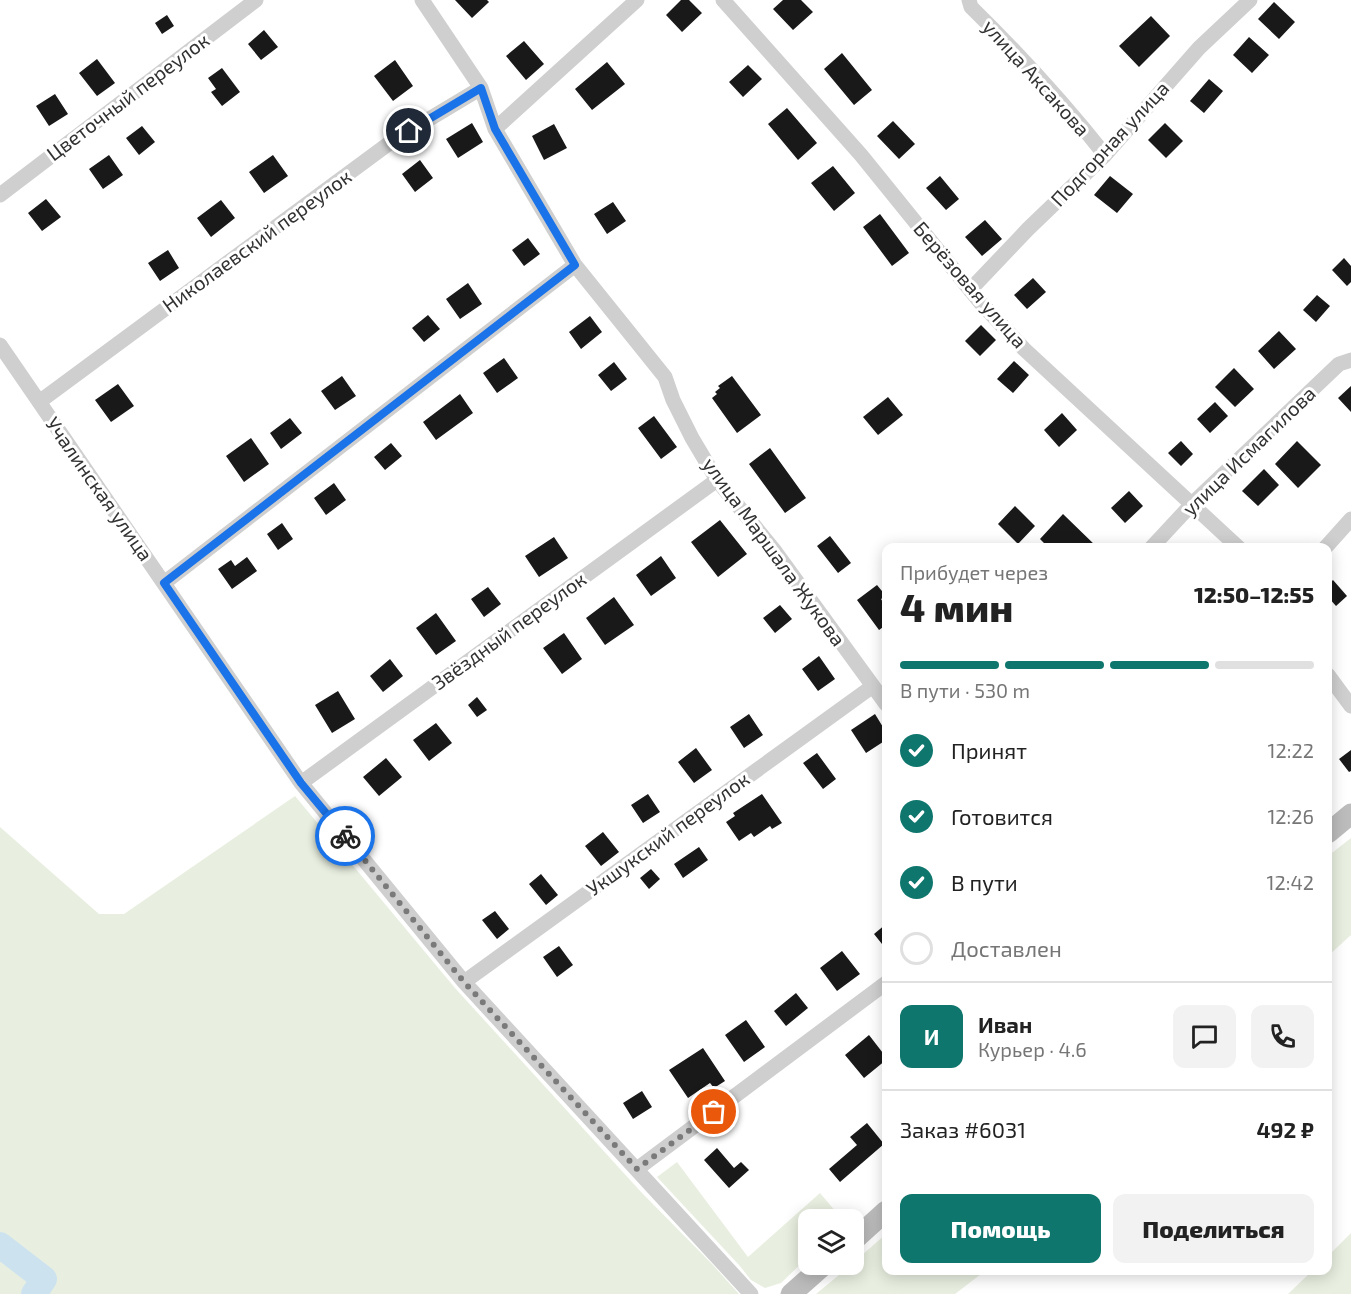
<!DOCTYPE html>
<html lang="ru">
<meta charset="utf-8">
<style>
:root{--surface:#fff;--page:#f2f2f2;--text:#222;--muted:#767676;--line:#e0e0e0;--accent:#0f766e}
body{margin:0;font-family:"Exo 2",sans-serif;background:var(--page);color:var(--text);height:100vh;display:flex;flex-direction:column;font-size:22px;white-space:nowrap}
*{box-sizing:border-box;margin:0}
p{font-size:20px;color:var(--muted)}
.icon{flex:none;width:33px;height:33px;fill:none;stroke:currentColor;stroke-width:2;stroke-linecap:round;stroke-linejoin:round}
.map{position:relative;flex:1;overflow:hidden}
.side{position:absolute;left:882px;top:543px;width:450px;height:732px;display:flex;flex-direction:column;background:var(--surface);border-radius:12px;box-shadow:0 3px 15px #0003}
.side>*{flex:none}
.controls{position:absolute;left:798px;top:1209px;display:grid;gap:12px}
.controls a{display:grid;place-items:center;width:66px;height:66px;border-radius:12px;background:var(--surface);box-shadow:0 3px 15px #0003;font-size:30px}
.pin{position:absolute;display:grid;place-items:center;width:51px;height:51px;color:#fff;margin:-26px;border:3px solid #fff;border-radius:50%;box-shadow:0 2px 6px #0007}
.courier{position:absolute;display:grid;place-items:center;width:60px;height:60px;margin:-30px;border:4px solid #1a73e8;border-radius:50%;background:#fff;color:#222;box-shadow:0 2px 8px #0007}
.head em{font-style:normal;font-weight:800}
.head div{display:flex;flex-direction:column-reverse}
.head{display:flex;align-items:center;justify-content:space-between;height:102px;padding:0 18px}
h1{font-size:39px;font-weight:800;line-height:45px}
.bar{display:grid;grid-template-columns:repeat(4,1fr);gap:9px 6px;align-content:center;height:72px;padding:0 18px}
.bar i{height:8px;border-radius:4px;background:var(--line)}
.bar .on{background:var(--accent)}
.bar p{grid-column:span 4}
.line{display:flex;align-items:center;gap:15px;padding:0 18px;border-top:2px solid var(--line)}
.line div{flex:1}
.round{display:grid;place-items:center;flex:none;width:63px;height:63px;border-radius:12px;background:var(--page)}
ol{padding:0 18px;list-style:none}
li{display:flex;align-items:center;gap:18px;height:66px}
li p{margin-inline-start:auto}
li .icon{padding:6px;border-radius:50%;background:var(--accent);color:#fff;stroke-width:4}
li:last-child{color:var(--muted)}
li i{width:33px;height:33px;border:3px solid var(--line);border-radius:50%}
.primary-button{display:flex;gap:12px;margin-top:auto;padding:12px 18px}
.primary-button a{flex:1;height:69px;border-radius:12px;background:var(--accent);color:#fff;font-size:24px;font-weight:800;line-height:69px;text-align:center}
.primary-button a+a{background:var(--page);color:var(--text)}
.map>svg:first-child{display:block}
.green{fill:#e8efe0}
.lines{fill:none;stroke-linecap:round;stroke-linejoin:round}
.river{stroke:#cce2ef;stroke-width:26}
.building{fill:#191919}
.minor{stroke:#cfcfcf;stroke-width:15}
.secondary{stroke:#bcbcbc;stroke-width:21}
.done{stroke:#7a7a7a;stroke-width:6;stroke-dasharray:0 10.8}
.route{stroke:#1a73e8;stroke-width:8}
.labels{text-anchor:middle;stroke-width:6;stroke-linejoin:round;paint-order:stroke}
.street-label{font-size:20px;fill:#323232;stroke:#fff}
</style>
<div class="map">
<svg width="1351" height="1294" viewBox="0 0 1351 1294">
<rect width="100%" height="100%" fill="#fff"/>
<path class="green" d="M295,796L455,988L642,1193L712,1264L739,1294H0V827L99,914H124Z
M1351,838V935L1328,956V856Z
M677,1162L748,1257L820,1193L842,1219L808,1220V1257L781,1283L765,1288L751,1280L739,1265L657,1177Z
M1351,1233V1294H1288L1312,1271L1328,1270V1256Z
M886,1234V1270L985,1271L955,1294H816L851,1265L854,1264V1262Z"/>
<g class="lines">
<path class="river" d="M0,1245L44,1279L34,1294"/>
</g>
<path class="building" d="M455,0H487L489,2L472,18Z
M681,0H689L702,13L682,32L666,15Z
M783,0H801L813,12L793,30L773,9Z
M1274,2L1295,22L1279,39L1258,19Z
M167,15L174,26L162,34L155,23Z
M1151,16L1170,36L1139,67L1119,46Z
M264,30L278,47L261,60L248,44Z
M1249,37L1269,55L1252,73L1233,55Z
M524,41L544,64L526,80L506,56Z
M842,53L872,90L854,105L824,69Z
M97,59L115,83L97,96L79,73Z
M395,60L413,86L393,101L374,76Z
M607,62L625,84L592,110L575,89Z
M748,65L762,79L743,97L729,82Z
M222,68L240,92L222,106L211,92L216,89L208,78Z
M1209,79L1223,91L1204,113L1190,101Z
M55,94L68,114L49,126L36,106Z
M787,108L817,143L798,160L768,124Z
M893,121L915,144L899,159L877,136Z
M472,123L483,142L458,158L446,139Z
M1165,123L1183,141L1166,158L1148,140Z
M554,124L567,148L544,160L532,136Z
M142,126L155,142L139,155L126,138Z
M109,155L123,175L103,189L89,169Z
M273,155L288,176L264,193L249,172Z
M420,160L433,178L415,192L402,174Z
M833,166L855,193L834,211L811,183Z
M940,176L959,199L946,210L926,188Z
M1110,176L1133,194L1117,213L1094,195Z
M46,199L61,217L42,231L28,213Z
M221,200L235,218L211,237L197,218Z
M613,202L626,221L607,234L594,214Z
M880,214L909,253L892,266L863,227Z
M985,220L1002,239L982,256L965,237Z
M528,238L540,254L524,266L512,250Z
M168,250L179,268L160,281L148,263Z
M1344,258L1351,266V282L1347,286L1332,270Z
M1033,278L1046,292L1027,309L1014,295Z
M468,283L482,304L460,319L446,299Z
M1317,295L1330,306L1316,322L1303,310Z
M428,315L440,329L424,342L412,328Z
M590,316L602,332L581,349L569,332Z
M981,325L996,340L980,356L965,341Z
M1279,331L1296,349L1274,369L1258,351Z
M504,358L518,378L497,393L483,373Z
M1014,361L1029,375L1013,393L997,379Z
M614,362L627,379L611,391L598,375Z
M1234,368L1254,389L1235,407L1215,387Z
M342,376L356,396L335,410L321,391Z
M732,376L761,415L737,433L712,398L717,394L715,392L720,388L718,386Z
M118,384L134,406L111,422L95,400Z
M1351,386V412L1338,398Z
M460,394L473,413L436,440L423,422Z
M888,397L903,415L878,435L863,417Z
M1215,402L1228,416L1210,433L1197,419Z
M1062,413L1077,430L1059,447L1044,430Z
M654,416L677,447L661,459L638,428Z
M290,418L302,433L281,449L270,433Z
M251,438L269,464L244,482L226,456Z
M1181,441L1193,454L1181,466L1168,453Z
M1297,441L1321,465L1298,488L1275,464Z
M391,443L402,456L385,470L374,457Z
M770,448L806,498L785,513L749,464Z
M1264,469L1279,485L1258,506L1242,491Z
M334,483L346,500L326,515L314,498Z
M1129,491L1143,506L1125,523L1111,508Z
M1015,506L1035,526L1018,544L998,524Z
M1063,514L1098,548H1049L1040,539Z
M720,520L747,554L718,577L691,542Z
M282,523L293,539L278,550L267,534Z
M830,536L851,563L838,573L817,546Z
M554,537L568,558L539,577L525,556Z
M661,556L676,578L651,596L636,575Z
M247,557L257,571L232,589L218,569L231,560L235,566Z
M1333,580L1347,596L1336,606L1328,597V585Z
M877,585L886,596L881,599L886,607V625L879,630L857,600Z
M488,587L501,604L484,617L471,599Z
M614,597L634,625L605,645L586,618Z
M780,605L792,619L775,633L763,618Z
M436,613L456,641L436,655L416,628Z
M564,633L582,659L562,674L543,648Z
M819,656L835,679L818,691L802,669Z
M390,659L403,676L383,692L370,676Z
M338,691L355,719L332,733L315,705Z
M477,697L487,710L477,717L468,705Z
M749,714L763,735L744,748L730,727Z
M875,714L886,732V740L866,753L851,730Z
M436,723L452,743L429,761L413,740Z
M696,748L712,770L694,783L678,762Z
M1351,750V771L1349,772L1339,759Z
M817,753L836,779L823,789L803,763Z
M386,758L402,777L379,796L363,777Z
M648,794L660,812L643,823L631,805Z
M762,794L782,823L772,829L770,826L754,837L751,833L739,841L726,822L735,816L733,813Z
M603,832L619,852L601,866L585,846Z
M699,847L708,860L683,878L674,864Z
M651,869L660,879L649,889L640,878Z
M541,874L558,895L546,905L529,884Z
M495,911L509,929L497,939L482,920Z
M886,924V949L874,934Z
M559,946L573,965L557,977L543,957Z
M842,951L860,974L837,991L820,968Z
M796,993L808,1008L786,1026L774,1011Z
M746,1020L765,1047L744,1062L725,1035Z
M869,1035L886,1057V1060L864,1078L845,1055Z
M703,1048L725,1081L714,1088L710,1083L688,1098L669,1070Z
M642,1091L652,1107L633,1119L623,1103Z
M867,1123L884,1144L840,1182L829,1169L857,1145L850,1137Z
M717,1148L734,1168L741,1162L749,1170L729,1188L704,1160Z"/>
<g class="lines">
<path class="minor" d="M422,0L481,88L495,129L575,265L665,377L673,400L692,438L717,480L774,550L886,704
M723,0L861,155L980,302L1024,349L1239,548
M969,0L971,7C1019,54 1063,102 1105,155
M495,129L637,0
M0,195L256,0
M970,290L1028,229L1105,155L1199,48L1250,0
M0,345L301,783L464,982L751,1294
M39,402L391,142L481,88
M1151,548L1192,504L1339,364L1351,360
M1325,548L1351,519
M164,583L575,265
M1328,675L1351,706
M301,783L717,480
M464,982L873,686
M637,1169L886,983"/>
<path class="secondary" d="M1328,833L1351,814
M854,1240L886,1211
M791,1294L825,1264"/>
</g>
<g class="lines">
<path class="done" d="M345,836L464,982L637,1169L714,1112"/>
<path class="route" d="M345,836L301,783L164,583L575,265L495,129L481,88L409,131"/>
</g>
<g class="labels">
<g class="street-label">
<text transform="translate(1036 78) rotate(48)" y="7">улица Аксакова</text>
<text transform="translate(128 97) rotate(-37)" y="7">Цветочный переулок</text>
<text transform="translate(1110 144) rotate(-47)" y="7">Подгорная улица</text>
<text transform="translate(257 241) rotate(-36)" y="7">Николаевский переулок</text>
<text transform="translate(970 285) rotate(49)" y="7">Берёзовая улица</text>
<text transform="translate(1249 451) rotate(-44)" y="7">улица Исмагилова</text>
<text transform="translate(99 489) rotate(55)" y="7">Учалинская улица</text>
<text transform="translate(774 552) rotate(54)" y="7">улица Маршала Жукова</text>
<text transform="translate(509 631) rotate(-36)" y="7">Звёздный переулок</text>
<text transform="translate(668 834) rotate(-36)" y="7">Укшукский переулок</text>
</g>
</g>
</svg>
<div class="controls">
<a><svg class="icon" aria-label="layers" viewBox="0 0 24 24"><path d="M12 4l9 5-9 5-9-5zM3 14l9 5 9-5"/></svg></a>
</div>
<div class="pin" style="left:714px;top:1112px;background:#ea580c"><svg class="icon" aria-label="bag" viewBox="0 0 24 24"><path d="M5 8h14l-1 12H6zM9 8a3 3 0 0 1 6 0"/></svg></div>
<div class="pin" style="left:409px;top:131px;background:#1f2937"><svg class="icon" aria-label="home" viewBox="0 0 24 24"><path d="M3 11l9-7 9 7M6 9v11h12V9"/></svg></div>
<div class="courier" style="left:345px;top:836px"><svg class="icon" aria-label="bike" viewBox="0 0 24 24"><circle cx="6" cy="16" r="4"/><circle cx="18" cy="16" r="4"/><path d="M6 16l4-8h5l3 8M10 8l3 8H6M13 5h3"/></svg></div>
<section class="side">
<div class="head"><div><h1>4 мин</h1><p>Прибудет через</p></div><em>12:50–12:55</em></div>
<div class="bar"><i class="on"></i><i class="on"></i><i class="on"></i><i></i><p>В пути · 530 m</p></div>
<ol>
<li><svg class="icon" aria-label="check" viewBox="0 0 24 24"><path d="M5 12l5 5 9-10"/></svg>Принят<p>12:22</p></li>
<li><svg class="icon" aria-label="check" viewBox="0 0 24 24"><path d="M5 12l5 5 9-10"/></svg>Готовится<p>12:26</p></li>
<li><svg class="icon" aria-label="check" viewBox="0 0 24 24"><path d="M5 12l5 5 9-10"/></svg>В пути<p>12:42</p></li>
<li><i></i>Доставлен</li>
</ol>
<div class="line" style="height:108px"><b class="round" style="background:var(--accent);color:#fff">И</b><div><b>Иван</b><p>Курьер · 4.6</p></div><a class="round"><svg class="icon" aria-label="chat" viewBox="0 0 24 24"><path d="M4 5h16v11H9l-5 4z"/></svg></a><a class="round"><svg class="icon" aria-label="phone" viewBox="0 0 24 24"><path d="M5 4h4l2 5-3 2q2 4 5 5l2-3 5 2v4C11 20 4 13 5 4z"/></svg></a></div>
<div class="line" style="height:78px"><div>Заказ #6031</div><b>492 ₽</b></div>
<div class="primary-button"><a>Помощь</a><a>Поделиться</a></div>
</section>
</div>
